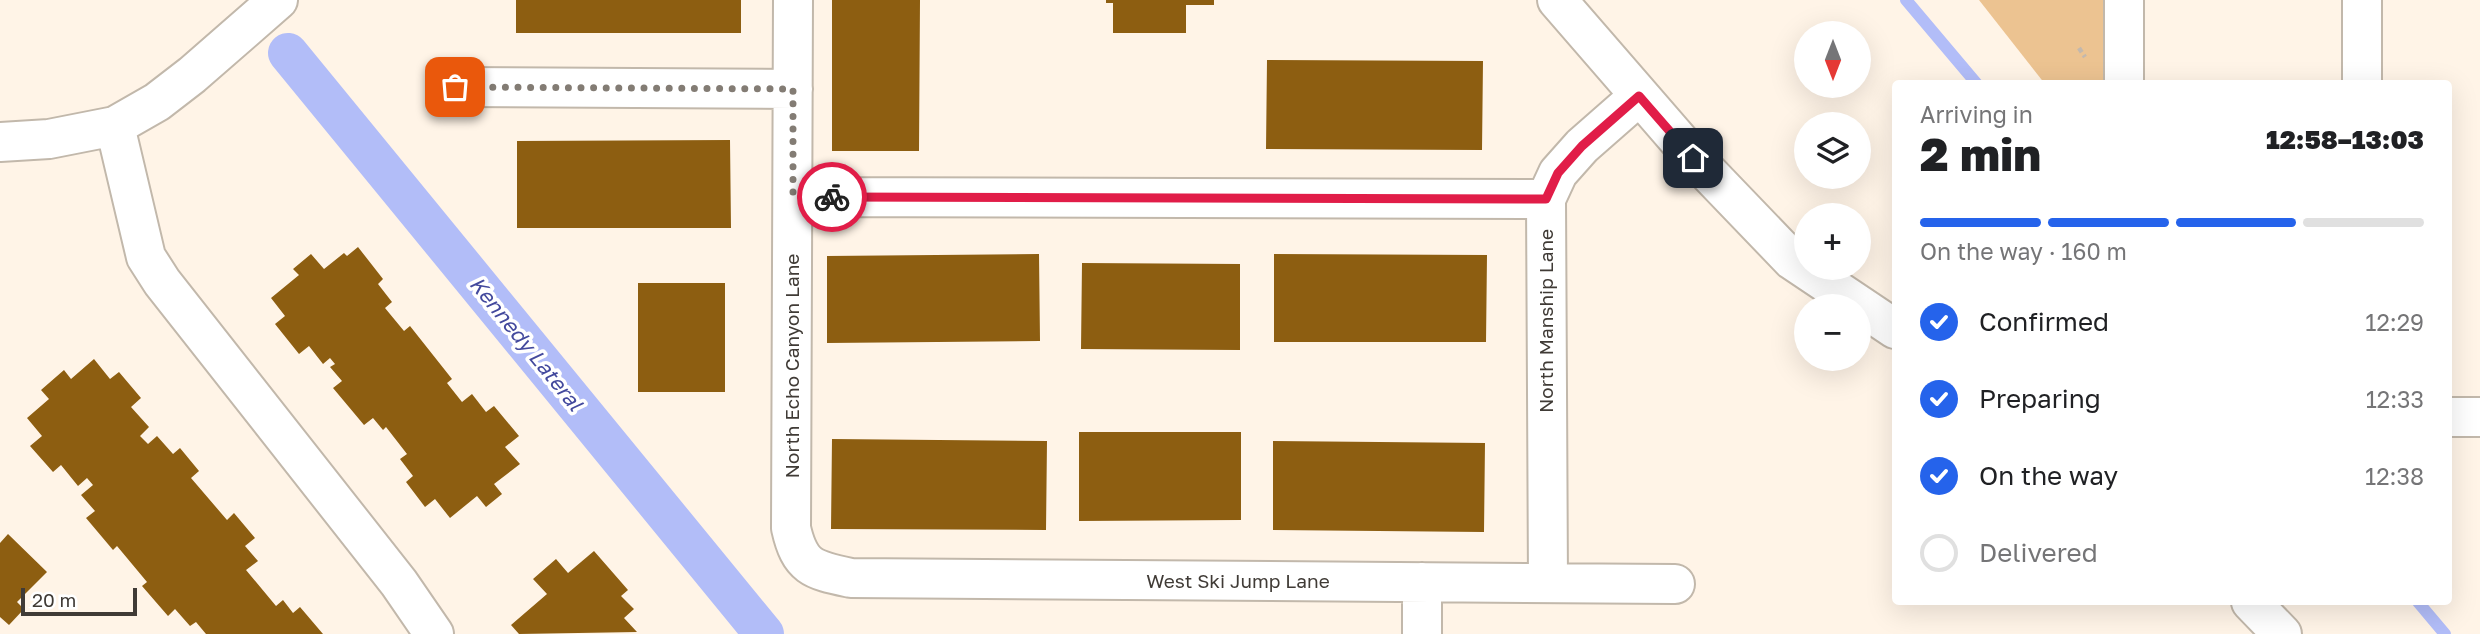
<!DOCTYPE html>
<meta charset="utf-8">
<style>
:root{--surface:#fff;--page:#f6f6f6;--text:#202124;--muted:#757577;--line:#e0e0e0;--accent:#2563eb}
body{margin:0;font-family:"Golos Text",sans-serif;background:var(--page);color:var(--text);height:100vh;display:flex;flex-direction:column;font-size:26px;white-space:nowrap}
*{box-sizing:border-box;margin:0}
p{font-size:23px;color:var(--muted)}
.icon{flex:none;width:38px;height:38px;fill:none;stroke:currentColor;stroke-width:2;stroke-linecap:round;stroke-linejoin:round}
.map{position:relative;flex:1;overflow:hidden}
.details{position:absolute;left:1892px;top:80px;width:560px;height:525px;display:flex;flex-direction:column;background:var(--surface);border-radius:7px;box-shadow:0 7px 28px #0002}
.details>*{flex:none}
.needle{width:46px;rotate:180deg}
.fabs{position:absolute;left:1794px;top:21px;display:grid;gap:14px}
.fabs a{display:grid;place-items:center;width:77px;height:77px;border-radius:50%;background:var(--surface);box-shadow:0 7px 28px #0002;font-size:35px}
.scale{position:absolute;left:21px;bottom:18px;width:116px;box-sizing:border-box;padding-left:7px;border:4px solid #403b36;border-top:0;font-size:19px;line-height:24px;white-space:nowrap;color:#403b36;-webkit-text-stroke:5px #fff;paint-order:stroke}
.pin{position:absolute;display:grid;place-items:center;width:60px;height:60px;color:#fff;margin:-30px;border-radius:14px;box-shadow:0 4px 10px #0006}
.courier{position:absolute;display:grid;place-items:center;width:70px;height:70px;margin:-35px;border:5px solid #e11d48;border-radius:50%;background:#fff;color:#222;box-shadow:0 2px 9px #0007}
.headline em{font-style:normal;font-weight:800}
.headline div{display:flex;flex-direction:column-reverse}
.headline{display:flex;align-items:center;justify-content:space-between;height:119px;padding:0 28px}
h1{font-size:46px;font-weight:800;line-height:52px}
.bar{display:grid;grid-template-columns:repeat(4,1fr);gap:10px 7px;align-content:center;height:84px;padding:0 28px}
.bar i{height:9px;border-radius:5px;background:var(--line)}
.bar .on{background:var(--accent)}
.bar p{grid-column:span 4}
ol{padding:0 28px;list-style:none}
li{display:flex;align-items:center;gap:21px;height:77px}
li p{margin-inline-start:auto}
li .icon{padding:7px;border-radius:50%;background:var(--accent);color:#fff;stroke-width:4}
li:last-child{color:var(--muted)}
li i{width:38px;height:38px;border:4px solid var(--line);border-radius:50%}
.map>svg:first-child{display:block}
.green{fill:#ecc391}
.lines{fill:none;stroke-linecap:round;stroke-linejoin:round}
.stream{stroke:#b2bdf8;stroke-width:12}
.canal{stroke:#b2bdf8;stroke-width:40}
.building{fill:#8d5e11}
.minor-casing{stroke:#c2b8ab;stroke-width:42}
.path{stroke:#c2b8ae;stroke-width:4.5;stroke-dasharray:5 3.5;stroke-linecap:butt}
.minor{stroke:#fff;stroke-width:38}
.done{stroke:#837c74;stroke-width:7;stroke-dasharray:0 12.6}
.route{stroke:#e11d48;stroke-width:9}
.labels{text-anchor:middle;stroke-width:7;stroke-linejoin:round;paint-order:stroke}
.street-label{font-size:19px;fill:#403b36;stroke:#fff}
.water-label{font-size:21px;font-style:italic;fill:#43499d;stroke:#fff}
</style>
<div class="map">
<svg width="2480" height="634" viewBox="0 0 2480 634">
<rect width="100%" height="100%" fill="#fff4e7"/>
<path class="green" d="M1979,0H2105V84H2045Z"/>
<g class="lines">
<path class="stream" d="M1906,0L1977,84
M2418,602L2445,634"/>
<path class="canal" d="M288,53L764,634"/>
</g>
<path class="building" d="M516,0H741V33H516Z
M832,0H920L919,151H832Z
M1106,0H1214V5H1186V33H1113V3H1106Z
M1267,60L1483,61L1482,150L1266,149Z
M730,140L731,228H517V141Z
M358,247L383,279L378,284L392,302L385,308L404,331L410,326L452,379L447,383L462,402L472,394L486,412L494,406L519,436L505,447L520,464L494,484L502,494L486,507L477,496L450,518L435,499L425,507L406,482L413,476L400,459L407,454L386,427L383,430L373,418L364,425L333,388L342,381L330,367L335,364L330,358L323,364L309,346L299,354L275,324L285,316L271,298L299,275L293,269L311,254L324,269L344,253L347,256Z
M1039,254L1040,341L827,343V256Z
M1274,254L1487,255L1486,342H1274Z
M1082,263L1240,264V350L1081,349Z
M638,283H725V392H638Z
M94,359L110,379L119,372L141,398L131,407L149,427L140,436L148,444L157,436L173,454L180,448L199,471L191,478L227,520L234,513L255,538L245,546L258,561L246,570L276,606L283,600L293,613L300,607L323,634H206L196,622L190,626L175,609L168,616L142,586L147,582L117,546L113,550L86,518L95,511L81,495L93,485L87,478L78,486L61,465L53,472L30,446L42,436L27,418L49,399L41,390L64,370L71,379Z
M1079,432H1241V520L1079,521Z
M832,439L1047,441L1046,530L831,529Z
M1273,441L1485,443L1484,532L1273,530Z
M8,534L47,572L17,602L24,609L9,625L0,617V543Z
M594,551L628,590L621,596L634,609L624,618L637,632L519,634L511,625L547,594L533,579L556,559L568,573Z"/>
<g class="lines">
<g class="minor-casing">
<path id="minor" d="M793,0L791,528C800,568 813,570 851,578L1675,584
M1557,0L1694,158L1792,260L1895,329
M2362,0V84
M2124,84V0
M455,87L793,89
M115,126L146,257L162,282L399,583L434,634
M0,142L49,139L115,126L157,102L192,75L278,0
M793,197L1546,199
M2448,417H2480
M1422,582V634
M1548,583L1546,199L1558,173L1582,146L1639,96
M2251,602L2282,634"/>
</g>
<path class="path" d="M2079,48L2085,57"/>
<use href="#minor" class="minor"/>
</g>
<g class="lines">
<path class="done" d="M455,87L793,89V197H832"/>
<path class="route" d="M832,197L1546,199L1558,173L1582,146L1639,96L1693,158"/>
</g>
<g class="labels">
<g class="street-label">
<text transform="translate(1546 321) rotate(-90)" y="7">North Manship Lane</text>
<text transform="translate(792 366) rotate(-90)" y="7">North Echo Canyon Lane</text>
<text x="1238" y="588">West Ski Jump Lane</text>
</g>
<g class="water-label">
<text transform="translate(526 344) rotate(51)" y="7">Kennedy Lateral</text>
</g>
</g>
</svg>
<div class="fabs">
<a><svg class="needle" viewBox="-14 -14 28 28"><path d="M0-13l5 13h-10z" fill="#e53935"/><path d="M0 13l5-13h-10z" fill="#757577"/></svg></a>
<a><svg class="icon" aria-label="layers" viewBox="0 0 24 24"><path d="M12 4l9 5-9 5-9-5zM3 14l9 5 9-5"/></svg></a>
<a>+</a>
<a>−</a>
</div>
<div class="scale">20 m</div>
<div class="pin" style="left:455px;top:87px;background:#ea580c"><svg class="icon" aria-label="bag" viewBox="0 0 24 24"><path d="M5 8h14l-1 12H6zM9 8a3 3 0 0 1 6 0"/></svg></div>
<div class="pin" style="left:1693px;top:158px;background:#1f2937"><svg class="icon" aria-label="home" viewBox="0 0 24 24"><path d="M3 11l9-7 9 7M6 9v11h12V9"/></svg></div>
<div class="courier" style="left:832px;top:197px"><svg class="icon" aria-label="bike" viewBox="0 0 24 24"><circle cx="6" cy="16" r="4"/><circle cx="18" cy="16" r="4"/><path d="M6 16l4-8h5l3 8M10 8l3 8H6M13 5h3"/></svg></div>
<section class="details">
<div class="headline"><div><h1>2 min</h1><p>Arriving in</p></div><em>12:58–13:03</em></div>
<div class="bar"><i class="on"></i><i class="on"></i><i class="on"></i><i></i><p>On the way · 160 m</p></div>
<ol>
<li><svg class="icon" aria-label="check" viewBox="0 0 24 24"><path d="M5 12l5 5 9-10"/></svg>Confirmed<p>12:29</p></li>
<li><svg class="icon" aria-label="check" viewBox="0 0 24 24"><path d="M5 12l5 5 9-10"/></svg>Preparing<p>12:33</p></li>
<li><svg class="icon" aria-label="check" viewBox="0 0 24 24"><path d="M5 12l5 5 9-10"/></svg>On the way<p>12:38</p></li>
<li><i></i>Delivered</li>
</ol>
</section>
</div>
